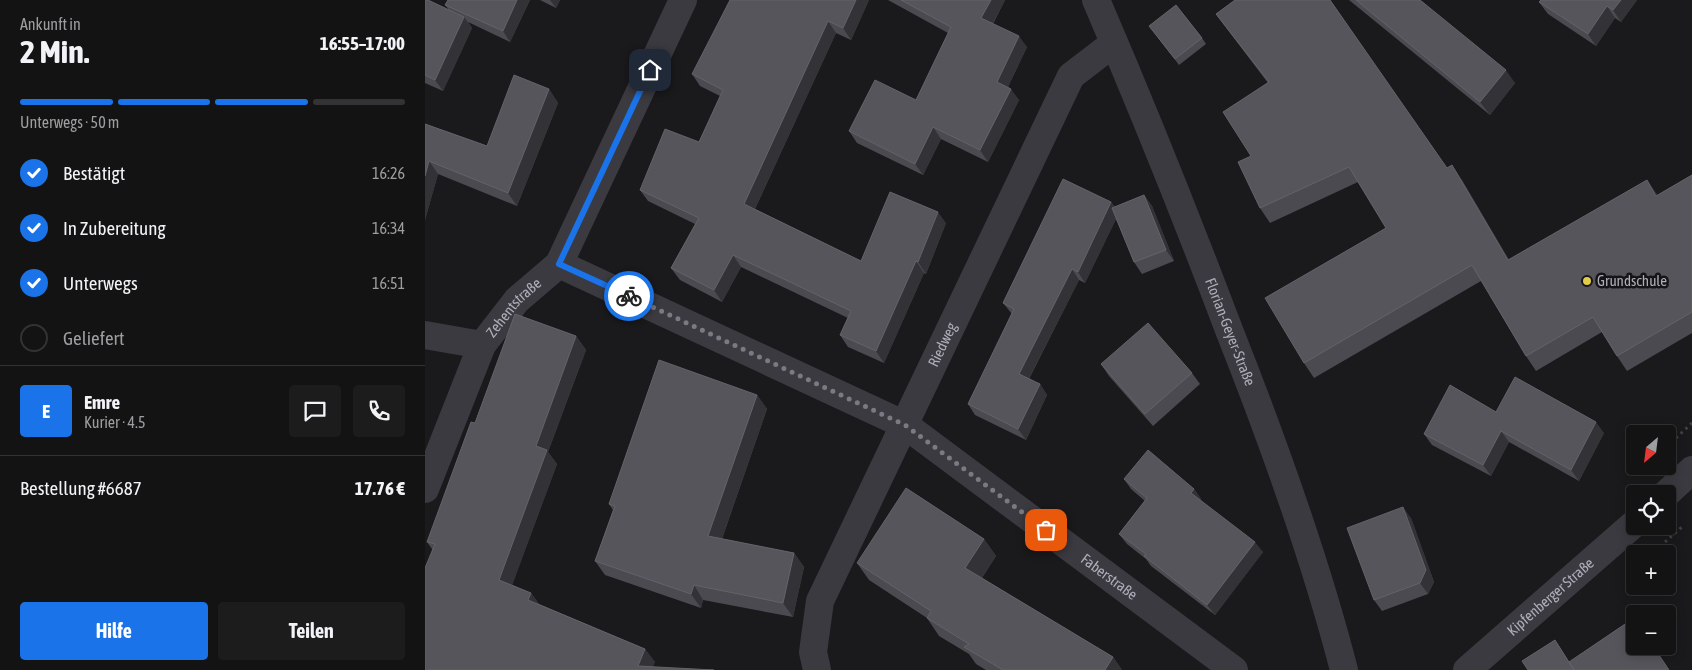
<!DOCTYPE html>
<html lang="de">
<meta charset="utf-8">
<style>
:root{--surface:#141314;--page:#1d1c1d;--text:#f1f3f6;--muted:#9d9ea0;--line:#333234;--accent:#1a73e8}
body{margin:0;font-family:"Asap Condensed",sans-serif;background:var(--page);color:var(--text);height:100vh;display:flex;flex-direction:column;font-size:19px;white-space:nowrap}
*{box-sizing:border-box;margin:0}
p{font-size:16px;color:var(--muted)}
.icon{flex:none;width:28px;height:28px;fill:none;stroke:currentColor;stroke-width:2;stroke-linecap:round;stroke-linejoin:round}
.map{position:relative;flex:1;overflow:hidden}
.side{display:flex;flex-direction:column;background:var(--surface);width:425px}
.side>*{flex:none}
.needle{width:32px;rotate:208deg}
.fabs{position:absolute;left:1201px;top:425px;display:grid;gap:10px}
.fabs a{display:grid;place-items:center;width:50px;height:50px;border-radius:5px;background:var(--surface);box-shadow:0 2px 12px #0003,0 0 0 1px var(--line);font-size:25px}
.pin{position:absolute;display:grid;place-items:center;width:42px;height:42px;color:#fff;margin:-21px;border-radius:10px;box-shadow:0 2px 8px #0006}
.courier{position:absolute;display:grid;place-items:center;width:50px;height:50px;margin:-25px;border:4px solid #1a73e8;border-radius:50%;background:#fff;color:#222;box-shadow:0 1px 6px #0007}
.overview em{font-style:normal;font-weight:700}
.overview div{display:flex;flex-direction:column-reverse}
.overview{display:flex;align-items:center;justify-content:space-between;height:85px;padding:0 20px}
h1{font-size:32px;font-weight:700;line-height:38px}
.bar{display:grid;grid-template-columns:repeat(4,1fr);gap:8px 5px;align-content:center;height:60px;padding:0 20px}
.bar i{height:6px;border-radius:4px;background:var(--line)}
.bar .active{background:var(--accent)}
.bar p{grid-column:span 4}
.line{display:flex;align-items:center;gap:12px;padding:0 20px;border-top:1px solid var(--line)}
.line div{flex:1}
.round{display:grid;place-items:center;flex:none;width:52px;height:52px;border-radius:5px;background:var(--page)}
ol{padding:0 20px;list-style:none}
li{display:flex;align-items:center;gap:15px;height:55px}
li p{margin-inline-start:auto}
li .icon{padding:5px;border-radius:50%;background:var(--accent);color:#fff;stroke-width:4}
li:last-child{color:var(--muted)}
li i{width:28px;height:28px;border:2px solid var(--line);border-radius:50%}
.cta{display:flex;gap:10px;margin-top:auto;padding:10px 20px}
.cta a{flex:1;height:58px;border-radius:5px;background:var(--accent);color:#fff;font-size:20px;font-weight:700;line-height:58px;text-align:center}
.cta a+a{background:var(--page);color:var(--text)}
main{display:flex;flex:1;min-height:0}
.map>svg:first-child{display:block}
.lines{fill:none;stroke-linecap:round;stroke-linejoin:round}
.path{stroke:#414147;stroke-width:3;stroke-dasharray:2.5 4;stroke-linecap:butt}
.minor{stroke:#3b3a40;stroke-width:28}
.tertiary{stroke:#3b3a40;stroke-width:28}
.wall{fill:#4b4a50}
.shaded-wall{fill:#333236}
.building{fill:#56555b;stroke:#64636a}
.done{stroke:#7a7a82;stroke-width:5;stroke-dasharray:0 9}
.route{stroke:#1a73e8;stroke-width:6}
.poi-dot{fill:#e2cd4a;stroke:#151416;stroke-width:2}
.labels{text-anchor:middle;stroke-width:5;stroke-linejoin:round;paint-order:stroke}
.poi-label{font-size:15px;fill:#adaeb9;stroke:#151416;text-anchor:start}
.street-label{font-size:15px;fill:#adaeb9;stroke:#151416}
</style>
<main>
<section class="side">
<div class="overview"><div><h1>2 Min.</h1><p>Ankunft in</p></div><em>16:55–17:00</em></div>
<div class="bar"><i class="active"></i><i class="active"></i><i class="active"></i><i></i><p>Unterwegs · 50 m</p></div>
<ol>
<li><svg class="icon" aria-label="check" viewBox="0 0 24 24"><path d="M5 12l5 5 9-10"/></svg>Bestätigt<p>16:26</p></li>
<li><svg class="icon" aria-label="check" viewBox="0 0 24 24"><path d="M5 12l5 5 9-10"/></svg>In Zubereitung<p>16:34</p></li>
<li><svg class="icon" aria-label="check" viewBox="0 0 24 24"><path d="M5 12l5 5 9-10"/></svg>Unterwegs<p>16:51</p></li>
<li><i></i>Geliefert</li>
</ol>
<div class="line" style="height:90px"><b class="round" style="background:var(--accent);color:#fff">E</b><div><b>Emre</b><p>Kurier · 4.5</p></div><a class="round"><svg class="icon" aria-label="chat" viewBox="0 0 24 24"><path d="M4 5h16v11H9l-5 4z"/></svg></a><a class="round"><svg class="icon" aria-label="phone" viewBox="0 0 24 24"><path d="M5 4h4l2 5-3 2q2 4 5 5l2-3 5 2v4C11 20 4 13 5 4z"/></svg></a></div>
<div class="line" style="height:65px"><div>Bestellung #6687</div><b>17.76 €</b></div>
<div class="cta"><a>Hilfe</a><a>Teilen</a></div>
</section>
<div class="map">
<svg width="1267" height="670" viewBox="0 0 1267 670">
<rect width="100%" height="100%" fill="#1a191b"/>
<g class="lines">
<path class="path" d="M1251,438L1267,423
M1240,542L1258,526"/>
<g class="minor">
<path id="s1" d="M134,264L480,425L809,670"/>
<path d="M0,335L57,345"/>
<path id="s2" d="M0,489L57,345L92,300L134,264L258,0"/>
<path id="s3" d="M392,670L388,652L395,601L646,76L689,43"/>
</g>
<g class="tertiary">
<path id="s4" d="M671,0C718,109 762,219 804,330C848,441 889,554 919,670"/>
<path d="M1241,494L1267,470"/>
<path id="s5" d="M1042,670L1210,523"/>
</g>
</g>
<path class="wall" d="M0,0L24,10L20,5L23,0H105L85,42L43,22L47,28L18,91L0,83Z
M115,0H135L131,8Z
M444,0L426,40L411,33L330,209L436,261L521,223L501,274L499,273L459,363L423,347L415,335L423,318L316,267L297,302L255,280L246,268L270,224L223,201L215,190L274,142L295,96L275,86L267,74Z
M463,0H580L568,24L602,47L583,87L594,100L563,162L516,139L498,175L432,143L424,131L491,100L523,33Z
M924,0H995L1090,83L1065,115Z
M1212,0L1196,22L1190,18L1171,46L1123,14L1114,2Z
M791,14L1022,168L1037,180L1084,260L1233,195L1267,175V333L1202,371L1192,356L1177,332L1111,371L1101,356L1056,281L889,378L879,363L961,228L933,182L845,223L835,208L826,156L843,83L802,29Z
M724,26L777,38L781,44L754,65Z
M124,89L133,103L92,206L13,174L0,220V124L62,146Z
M719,195L727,206L749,261L717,274L709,262L691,219L660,283L654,280L604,379L615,384L622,395L601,440L550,415L543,404L587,314L578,303L686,202L690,207Z
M151,336L161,350L123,452L132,464L87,585L106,593L114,604L220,649L230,662L0,670L7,549L2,542L50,423Z
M676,364L767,373L775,384L728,426L684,376Z
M332,395L342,409L297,539L369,553L379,567L368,617L278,600L276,608L180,575L170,561L188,510L184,504Z
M1071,412L1179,433L1154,481L1084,442L1066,476L1007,445L999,434Z
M699,479L769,489L776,499L775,500L838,552L790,615L726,566L721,559L702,544L694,534L720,501L706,489Z
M986,518L1009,582L1003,594L957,611L949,600Z
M559,539L571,556L557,578L688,657L697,670H561L551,664L544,654L514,636L502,618L444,580L432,563Z"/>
<path class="shaded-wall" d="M92,0H105L85,42L78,31Z
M125,0H135L131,8Z
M431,0H444L426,40L418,28Z
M566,0H580L564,30L556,18Z
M1196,0H1212L1196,22L1188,10Z
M1182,6L1190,18L1171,46L1163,34Z
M39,17L47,28L18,91L10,80Z
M403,21L411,33L327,215L319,204Z
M594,36L602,47L580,93L572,82Z
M1081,70L1090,83L1065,115L1055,102Z
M124,89L133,103L92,206L83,193Z
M586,89L594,100L563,162L555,150Z
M508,127L516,139L498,175L490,164Z
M4,161L13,174L0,220V176Z
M1027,165L1037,180L1093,275L1083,260Z
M1222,180L1232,194L1242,210L1231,196Z
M719,195L727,206L749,261L741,250Z
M686,202L694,213L660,283L653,272Z
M513,212L521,223L501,274L493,262Z
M308,255L316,267L297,302L289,290Z
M491,261L499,273L459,363L451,351Z
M647,269L654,280L601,384L594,374Z
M151,336L161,350L123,452L132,464L84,594L74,580L111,446Z
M615,384L622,395L601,440L593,429Z
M332,395L342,409L293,550L283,536Z
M1171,422L1179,433L1154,481L1146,470Z
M1076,431L1084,442L1066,476L1058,465Z
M769,489L776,499L773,503L766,493Z
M978,507L986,518L1009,582L1003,594L995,583Z
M559,539L571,556L552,585L540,568Z
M830,542L838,552L790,615L782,605Z
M369,553L379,567L368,617L358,603Z
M269,585L278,600L276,608L266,594Z
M106,593L116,607L103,600Z
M220,649L230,662L227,670L213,666Z
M688,657L697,670H680Z"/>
<path class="building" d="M0,0H3L39,17L10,80L0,75Z
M23,0H92L78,31L20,5Z
M305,0H431L418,28L403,21L319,204L436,261L465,192L513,212L493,262L491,261L451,351L415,335L426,311L308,255L289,290L246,268L274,218L215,190L240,129L274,142L298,90L267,74Z
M476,0H566L556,18L594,36L572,82L586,89L555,150L508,127L490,164L424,131L450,80L491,100L526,27Z
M810,0H905L1022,168L1027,165L1083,260L1222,180L1231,196L1267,175V312L1192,356L1168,317L1101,356L1047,265L879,363L840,298L961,228L924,167L835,208L813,162L826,156L798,112L844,82L791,14Z
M931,0H995L1081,70L1055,102Z
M1116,0H1196L1188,10L1182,6L1163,34L1114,2Z
M751,5L777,38L750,59L724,26Z
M89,75L124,89L83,193L4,161L0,176V124L62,146Z
M638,179L686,202L653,272L647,269L594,374L615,384L593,429L543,404L589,309L578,303Z
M719,195L741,250L709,262L687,208Z
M90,314L151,336L111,446L122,450L74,580L106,593L103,600L220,649L213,666L289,670H0V568L10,544L2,542L46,422L50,423Z
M723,323L767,373L720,414L676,364Z
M234,360L332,395L283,536L369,553L358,603L269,585L266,594L170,561L190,506L184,504Z
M1090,377L1171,422L1146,470L1076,431L1058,465L999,434L1025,385L1071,412Z
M723,450L769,489L766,493L830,542L782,605L719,556L721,554L694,534L722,498L699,479Z
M481,488L559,539L540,568L688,657L680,670H578L539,647L544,644L502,618L506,611L432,563Z
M978,507L1001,570L995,583L949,600L922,528Z
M1209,618L1210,646H1228L1244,670H1149L1144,662Z
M1130,640L1149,670H1103L1097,661Z"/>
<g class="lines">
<path class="done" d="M204,296L480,425L621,530"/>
<path class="route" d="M204,296L134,264L225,70"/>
</g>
<circle class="poi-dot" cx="1162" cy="281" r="5"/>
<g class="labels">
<g class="poi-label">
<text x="1172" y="286">Grundschule</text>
</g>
<g class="street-label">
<text dy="5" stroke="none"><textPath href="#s2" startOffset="204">Zehentstraße</textPath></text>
<text dy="5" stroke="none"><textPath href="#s4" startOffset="358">Florian-Geyer-Straße</textPath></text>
<text dy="5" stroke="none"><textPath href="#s3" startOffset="354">Riedweg</textPath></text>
<text dy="5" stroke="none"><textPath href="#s1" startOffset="636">Faberstraße</textPath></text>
<text dy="5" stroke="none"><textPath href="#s5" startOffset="111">Kipfenberger Straße</textPath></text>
</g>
</g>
</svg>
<div class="fabs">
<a><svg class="needle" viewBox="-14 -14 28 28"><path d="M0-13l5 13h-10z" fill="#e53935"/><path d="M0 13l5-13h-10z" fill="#9d9ea0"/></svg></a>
<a><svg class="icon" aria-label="locate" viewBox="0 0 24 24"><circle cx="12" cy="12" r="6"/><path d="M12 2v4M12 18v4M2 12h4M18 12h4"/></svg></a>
<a>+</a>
<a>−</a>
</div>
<div class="pin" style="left:621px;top:530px;background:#ea580c"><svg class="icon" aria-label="bag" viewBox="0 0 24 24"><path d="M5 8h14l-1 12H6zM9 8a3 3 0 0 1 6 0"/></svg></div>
<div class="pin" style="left:225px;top:70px;background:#1f2937"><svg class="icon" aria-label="home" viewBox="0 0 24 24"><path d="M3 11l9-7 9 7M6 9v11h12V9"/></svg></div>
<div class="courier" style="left:204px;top:296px"><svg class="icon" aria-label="bike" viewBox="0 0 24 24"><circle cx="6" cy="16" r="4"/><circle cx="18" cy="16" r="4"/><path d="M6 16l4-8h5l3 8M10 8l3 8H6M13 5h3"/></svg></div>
</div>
</main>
